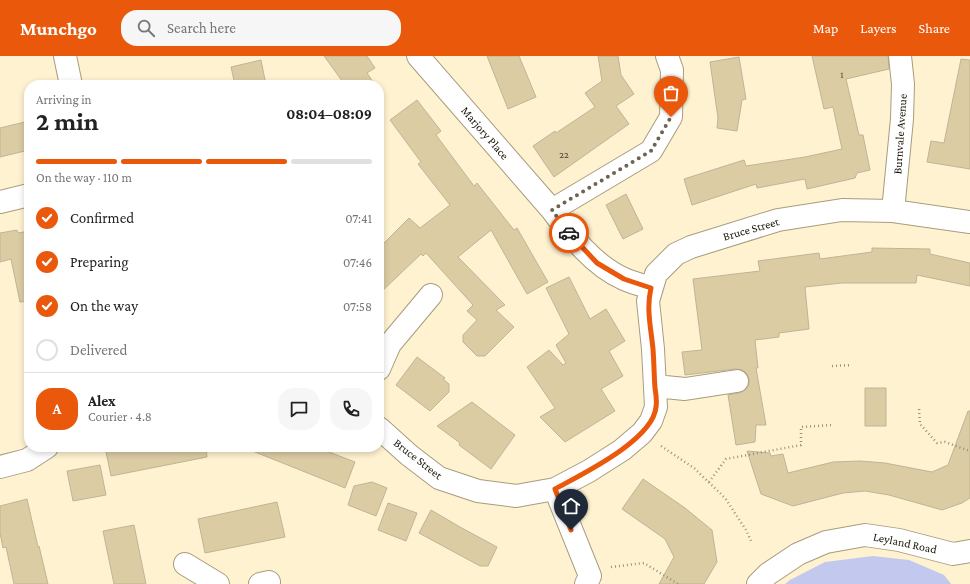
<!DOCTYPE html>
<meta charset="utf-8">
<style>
:root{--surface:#fff;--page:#f6f6f6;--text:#222;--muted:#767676;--line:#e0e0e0;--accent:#ea580c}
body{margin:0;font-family:"Crimson Pro",serif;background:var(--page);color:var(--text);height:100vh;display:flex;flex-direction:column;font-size:15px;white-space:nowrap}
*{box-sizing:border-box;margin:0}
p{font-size:13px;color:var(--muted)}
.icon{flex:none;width:22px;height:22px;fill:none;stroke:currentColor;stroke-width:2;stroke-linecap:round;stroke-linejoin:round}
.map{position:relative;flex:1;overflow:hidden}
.side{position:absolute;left:24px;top:24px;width:360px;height:372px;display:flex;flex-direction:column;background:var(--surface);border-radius:16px;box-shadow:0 2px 6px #0003}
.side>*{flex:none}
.pin{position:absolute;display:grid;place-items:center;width:34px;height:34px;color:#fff;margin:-41px -17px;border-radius:50% 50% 50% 0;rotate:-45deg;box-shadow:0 0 4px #0007}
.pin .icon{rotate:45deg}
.courier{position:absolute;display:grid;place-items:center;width:40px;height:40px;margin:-20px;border:3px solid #ea580c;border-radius:50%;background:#fff;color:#222;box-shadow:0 1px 5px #0007}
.overview em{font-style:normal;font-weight:700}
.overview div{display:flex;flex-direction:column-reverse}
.overview{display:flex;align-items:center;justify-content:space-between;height:68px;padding:0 12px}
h1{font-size:26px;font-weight:700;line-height:30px}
.bar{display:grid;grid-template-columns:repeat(4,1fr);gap:6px 4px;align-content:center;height:48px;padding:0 12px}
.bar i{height:5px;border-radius:3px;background:var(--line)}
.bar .current{background:var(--accent)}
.bar p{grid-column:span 4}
.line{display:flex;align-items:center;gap:10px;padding:0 12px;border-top:1px solid var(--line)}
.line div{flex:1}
.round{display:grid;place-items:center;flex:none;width:42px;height:42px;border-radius:16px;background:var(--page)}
ol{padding:0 12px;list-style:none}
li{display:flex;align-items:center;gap:12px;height:44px}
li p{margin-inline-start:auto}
li .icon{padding:4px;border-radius:50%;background:var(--accent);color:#fff;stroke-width:4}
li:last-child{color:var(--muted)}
li i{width:22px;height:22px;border:2px solid var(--line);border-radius:50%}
header{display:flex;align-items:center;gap:24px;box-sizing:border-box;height:56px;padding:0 20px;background:var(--accent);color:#fff}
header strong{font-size:19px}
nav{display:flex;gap:22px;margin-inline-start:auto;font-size:14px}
.search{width:280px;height:36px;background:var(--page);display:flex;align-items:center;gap:10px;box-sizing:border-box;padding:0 14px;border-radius:16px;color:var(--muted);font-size:15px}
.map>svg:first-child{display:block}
.green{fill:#c2c8ee}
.building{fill:#dbcca4;stroke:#c0b495}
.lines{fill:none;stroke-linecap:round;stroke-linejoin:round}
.street-casing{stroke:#a89c7d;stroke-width:24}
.secondary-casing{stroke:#a89c7d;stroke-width:24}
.path{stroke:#9a9179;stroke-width:2.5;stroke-dasharray:1 3;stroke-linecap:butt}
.street{stroke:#fff;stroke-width:22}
.secondary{stroke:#fff;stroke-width:22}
.done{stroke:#6c6451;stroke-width:4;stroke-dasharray:0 7.2}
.route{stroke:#ea580c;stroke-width:5}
.labels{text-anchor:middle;stroke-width:3.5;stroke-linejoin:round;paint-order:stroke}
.number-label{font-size:10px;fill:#4c4532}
.street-label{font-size:12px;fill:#1d180c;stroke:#fff}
</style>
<header>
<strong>Munchgo</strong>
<div class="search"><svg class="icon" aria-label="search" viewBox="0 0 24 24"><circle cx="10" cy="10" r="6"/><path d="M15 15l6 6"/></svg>Search here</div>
<nav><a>Map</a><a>Layers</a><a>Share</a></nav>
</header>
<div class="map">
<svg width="970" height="528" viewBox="0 0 970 528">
<rect width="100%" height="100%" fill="#fff2d1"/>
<path class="green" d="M873,500L909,504L944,519L951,528H785L790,524L825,506Z"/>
<path class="building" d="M324,0H367L375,12L367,17L375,29H345Z
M487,0H519L536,41L508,53Z
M598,0H618L621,19L634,38L616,50L629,68L554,121L533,90L555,75L556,77L595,51L585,37L602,25Z
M812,0H888L889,13L846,23L859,79H863L870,114L857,117L855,122L807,133L805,123L757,132L756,128L692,149L684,123L744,104L746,110L805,101L842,93L833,51L824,53Z
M739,1L746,43L742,44L737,75L717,72L718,62L710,6Z
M961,3L970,4V113L927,106L931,85L944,87Z
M261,4L266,29H235L231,11Z
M417,44L441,75L436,79L474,130L477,127L514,174L517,172L548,226L527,238L491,174L458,201L505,249L496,254L514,271L485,300H477L463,286V279L477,264L467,255L473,249L426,197L423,200L421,198L379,238V192L409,162L420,172L450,149L418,108L421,106L390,64Z
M29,65V94L0,101V72Z
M626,138L643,173L623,183L606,149Z
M17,174L18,177L29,175V245L20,246L11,203L0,206V177Z
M872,192L930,193V198L970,207V230L917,219L916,227H842L805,231L809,273L779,277V281L755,284L758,312H756L766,369H756L755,386L736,389L728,339L739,337L745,334L749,329V323L747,318L742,314L735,313L685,319L682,296L702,294L693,223L760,215L758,205L819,197L820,203L872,196Z
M569,221L590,263L606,253L625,285L609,295L623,320L601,333L615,355L565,386L540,361L555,352L527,311L549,294L563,309L566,307L556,289L569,278L546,232Z
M417,301L445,322L443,323L449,328V336L430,355L396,329Z
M865,332H886V370H865Z
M472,346L515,379L491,413L459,389L460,387L437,370Z
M968,355H970V442L962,447L942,454L889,439L865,435L843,437L793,450L761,438L747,395L770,397L771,400L783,398L788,417L833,406L860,405L885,407L932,416L948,409Z
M105,391H206L207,401L111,420Z
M245,391H316L355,406L345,432L245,392Z
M100,409L106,439L73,445L67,415Z
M643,423L685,452L712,474L717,506L704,528H659L674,501L665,483L622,453Z
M372,426L387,432L376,460L348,449L354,430Z
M27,443L38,491L39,490L48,528H14L6,491L3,492L0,477V450Z
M277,446L285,481L205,497L198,463Z
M388,447L417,457L406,485L378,474Z
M431,454L460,471L497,491L488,510H480L419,477Z
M134,469L146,528H114L103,475Z"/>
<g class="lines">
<g class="street-casing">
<path id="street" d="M65,0L71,29
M418,0L552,154L651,95L671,61L672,14L667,0
M0,146L29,139
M552,154C572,181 593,209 624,223C633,227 642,229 651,232
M893,155L902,63L903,28L900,0
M379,313L390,288L431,239
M655,330L685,333L737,325
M379,372L409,399L439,422L478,435L516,440L555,433L589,415L622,394L642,377L651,365L656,351L653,293L648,245L656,218L676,198L691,191L778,164L842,154L893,155L970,166
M0,411L27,404L47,391
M555,433L590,520L586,528
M185,508L218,528
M260,528L269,526"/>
</g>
<g class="secondary-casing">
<path id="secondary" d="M758,528L768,518L798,498L826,486L865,479L899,484L953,498L970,495"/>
</g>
<path class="path" d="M832,310L852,309
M919,353L920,368L937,387L945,386L970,395
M661,390L694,412L725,442L746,474L752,487
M709,426L726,403L801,389V371L832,369
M611,511L644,507L678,528"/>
<use href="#street" class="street"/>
<use href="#secondary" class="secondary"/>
</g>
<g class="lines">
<path class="done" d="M569,177L552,154L651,95L671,61"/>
<path class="route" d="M569,177L597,207L624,223L651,232C646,253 651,272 653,293C654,306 654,319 655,332C656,338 657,345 656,351C653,384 582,418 555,433L571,474"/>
</g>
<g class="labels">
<g class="number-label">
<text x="842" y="22">1</text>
<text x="564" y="102">22</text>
</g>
<g class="street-label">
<text transform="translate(485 77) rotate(49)" y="4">Marjory Place</text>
<text transform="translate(900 78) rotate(-86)" y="4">Burnvale Avenue</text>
<text transform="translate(751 173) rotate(-16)" y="4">Bruce Street</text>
<text transform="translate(418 403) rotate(38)" y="4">Bruce Street</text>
<text transform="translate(905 487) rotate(12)" y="4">Leyland Road</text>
</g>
</g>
</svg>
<div class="pin" style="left:671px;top:61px;background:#ea580c"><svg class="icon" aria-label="bag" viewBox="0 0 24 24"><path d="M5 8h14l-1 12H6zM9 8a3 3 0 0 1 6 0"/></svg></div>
<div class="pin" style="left:571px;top:474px;background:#1f2937"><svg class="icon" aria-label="home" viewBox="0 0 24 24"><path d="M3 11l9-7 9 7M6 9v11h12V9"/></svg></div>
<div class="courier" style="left:569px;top:177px"><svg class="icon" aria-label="car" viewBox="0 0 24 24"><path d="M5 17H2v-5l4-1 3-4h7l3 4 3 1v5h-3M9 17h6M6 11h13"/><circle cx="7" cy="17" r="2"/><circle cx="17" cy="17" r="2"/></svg></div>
<section class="side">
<div class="overview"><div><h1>2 min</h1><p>Arriving in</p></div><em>08:04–08:09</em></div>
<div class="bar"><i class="current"></i><i class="current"></i><i class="current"></i><i></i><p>On the way · 110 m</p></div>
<ol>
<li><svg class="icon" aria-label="check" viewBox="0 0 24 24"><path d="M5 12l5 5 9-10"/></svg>Confirmed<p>07:41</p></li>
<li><svg class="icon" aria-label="check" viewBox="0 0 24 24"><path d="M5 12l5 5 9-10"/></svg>Preparing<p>07:46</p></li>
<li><svg class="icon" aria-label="check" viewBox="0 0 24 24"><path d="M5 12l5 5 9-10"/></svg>On the way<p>07:58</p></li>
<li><i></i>Delivered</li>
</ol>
<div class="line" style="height:72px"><b class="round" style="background:var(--accent);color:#fff">A</b><div><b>Alex</b><p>Courier · 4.8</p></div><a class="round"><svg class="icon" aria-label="chat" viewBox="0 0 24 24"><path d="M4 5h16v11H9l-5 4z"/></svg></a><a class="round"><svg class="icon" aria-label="phone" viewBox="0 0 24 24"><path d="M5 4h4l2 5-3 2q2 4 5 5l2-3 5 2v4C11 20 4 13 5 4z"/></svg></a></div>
</section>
</div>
